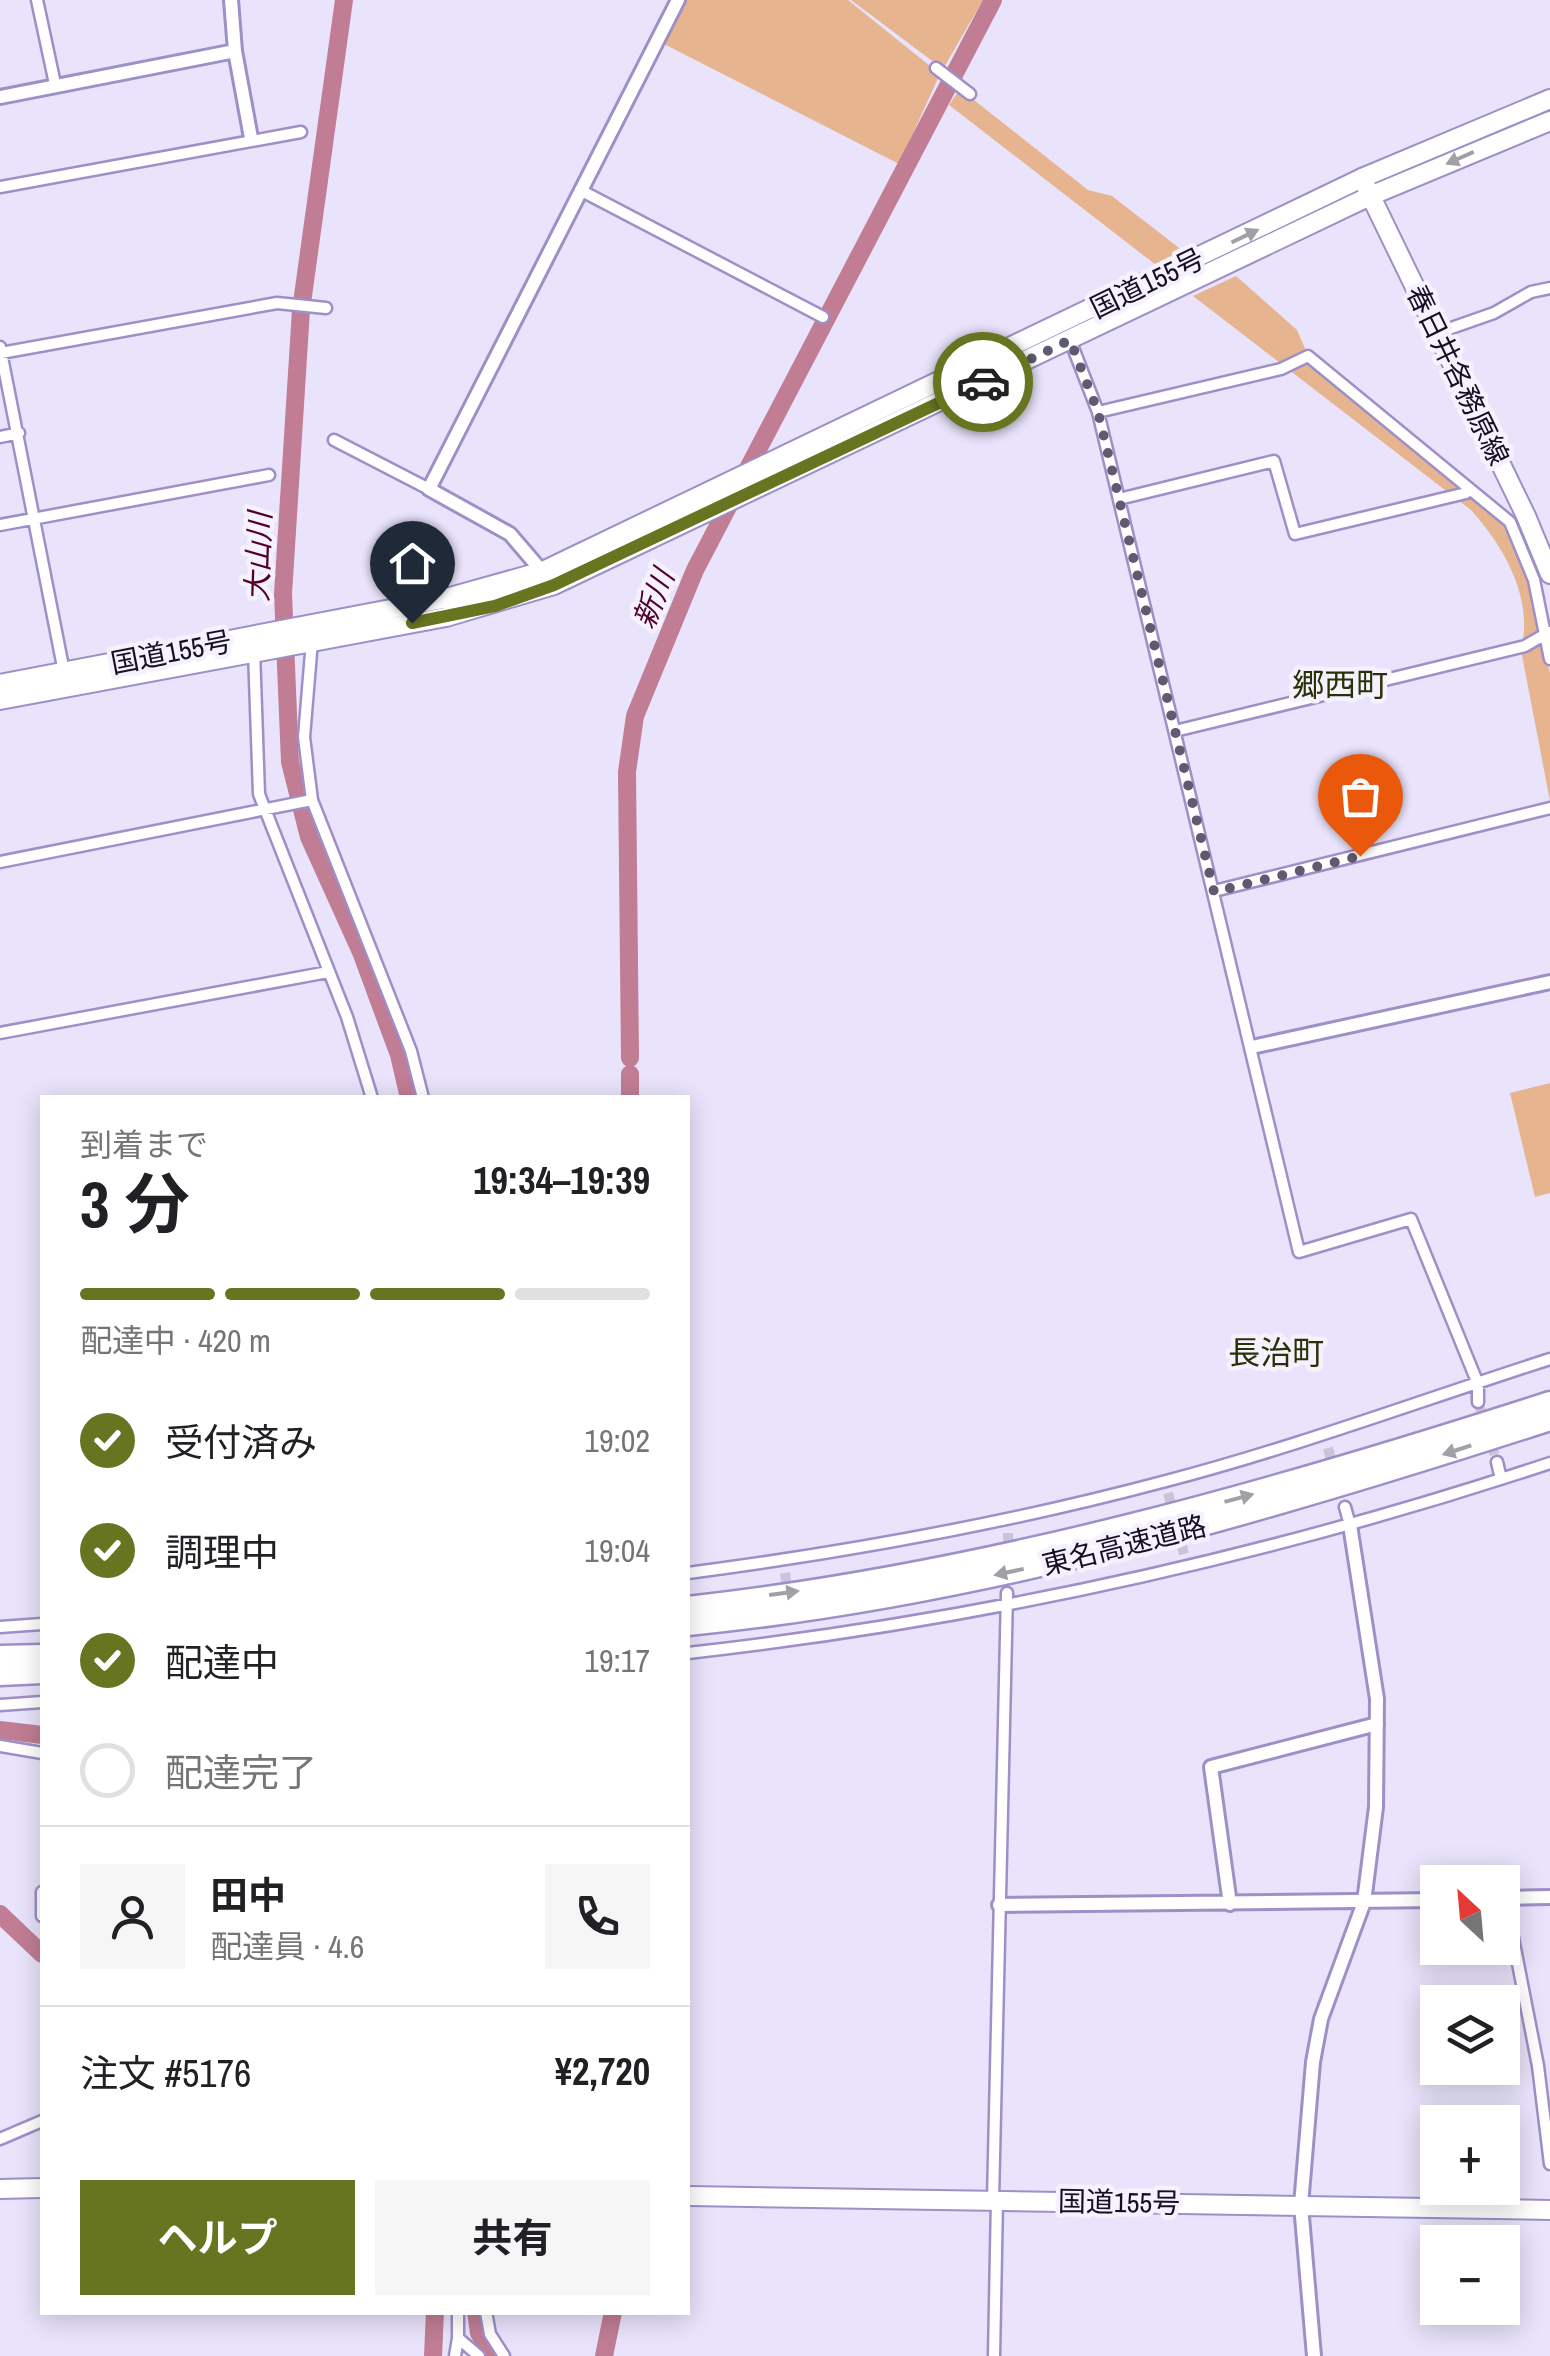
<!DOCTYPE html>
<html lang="ja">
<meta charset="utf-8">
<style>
:root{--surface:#fff;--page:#f6f6f6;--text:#202124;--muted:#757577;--line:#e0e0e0;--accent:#687520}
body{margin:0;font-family:"Archivo Narrow","Noto Sans JP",sans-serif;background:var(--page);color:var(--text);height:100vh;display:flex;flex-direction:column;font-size:38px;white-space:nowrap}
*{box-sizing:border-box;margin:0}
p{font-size:32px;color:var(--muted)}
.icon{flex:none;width:55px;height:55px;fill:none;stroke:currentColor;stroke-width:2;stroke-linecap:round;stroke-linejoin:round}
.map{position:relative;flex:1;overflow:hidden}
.panel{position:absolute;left:40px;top:1095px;width:650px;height:1220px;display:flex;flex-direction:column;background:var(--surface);border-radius:0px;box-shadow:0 5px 25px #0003}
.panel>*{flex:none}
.needle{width:65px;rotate:334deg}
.fabs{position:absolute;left:1420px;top:1865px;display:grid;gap:20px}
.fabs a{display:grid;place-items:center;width:100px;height:100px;border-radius:0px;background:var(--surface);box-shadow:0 5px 25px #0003;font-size:50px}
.pin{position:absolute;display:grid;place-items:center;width:85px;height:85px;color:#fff;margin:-102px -42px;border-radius:50% 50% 50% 0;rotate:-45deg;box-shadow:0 0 10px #0007}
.pin .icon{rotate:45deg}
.courier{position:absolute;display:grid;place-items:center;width:100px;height:100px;margin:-50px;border:8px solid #687520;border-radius:50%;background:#fff;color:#222;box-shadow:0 2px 12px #0007}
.overview em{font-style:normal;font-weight:700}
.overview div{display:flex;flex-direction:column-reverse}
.overview{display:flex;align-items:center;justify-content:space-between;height:170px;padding:0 40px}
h1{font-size:65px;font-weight:700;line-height:75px}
.bar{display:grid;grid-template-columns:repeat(4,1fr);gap:15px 10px;align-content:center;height:120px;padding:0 40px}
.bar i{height:12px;border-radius:8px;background:var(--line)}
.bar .on{background:var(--accent)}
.bar p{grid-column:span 4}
.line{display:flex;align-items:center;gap:25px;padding:0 40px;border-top:2px solid var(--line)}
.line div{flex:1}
.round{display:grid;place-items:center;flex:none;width:105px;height:105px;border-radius:0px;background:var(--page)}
ol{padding:0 40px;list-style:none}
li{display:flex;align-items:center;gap:30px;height:110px}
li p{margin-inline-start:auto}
li .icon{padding:10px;border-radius:50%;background:var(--accent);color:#fff;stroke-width:4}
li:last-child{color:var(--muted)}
li i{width:55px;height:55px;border:5px solid var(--line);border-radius:50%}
.primary-button{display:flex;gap:20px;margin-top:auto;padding:20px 40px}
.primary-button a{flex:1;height:115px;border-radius:0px;background:var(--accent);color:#fff;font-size:40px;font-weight:700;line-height:115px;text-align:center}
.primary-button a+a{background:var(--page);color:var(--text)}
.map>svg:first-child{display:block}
.green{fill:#e6b48f}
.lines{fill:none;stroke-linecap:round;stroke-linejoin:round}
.river{stroke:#c07d94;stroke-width:18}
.minor-tunnel{stroke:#c9c3db;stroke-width:10;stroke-dasharray:10 5;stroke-linecap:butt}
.minor-casing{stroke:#9f8fc7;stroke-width:15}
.tertiary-casing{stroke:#9f8fc7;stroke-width:18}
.primary-casing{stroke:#9f8fc7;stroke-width:22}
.trunk-casing{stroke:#9f8fc7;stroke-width:22}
.motorway-casing{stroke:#9f8fc7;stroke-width:25}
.minor{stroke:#fff;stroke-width:10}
.tertiary{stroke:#fff;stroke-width:12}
.primary{stroke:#fff;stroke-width:18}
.trunk{stroke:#fff;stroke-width:18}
.motorway{stroke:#fff;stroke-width:20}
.oneway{fill:#a29fa7}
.done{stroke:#60596f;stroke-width:10;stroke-dasharray:0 18}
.route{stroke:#687520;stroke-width:12}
.labels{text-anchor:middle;stroke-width:9;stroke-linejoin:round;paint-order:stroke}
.street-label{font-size:28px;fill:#160f24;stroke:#f5f2fe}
.water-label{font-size:30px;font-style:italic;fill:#52002a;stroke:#f5f2fe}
.quarter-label{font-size:32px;fill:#2a3007;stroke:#f5f2fe}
</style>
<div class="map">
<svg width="1550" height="2356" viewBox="0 0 1550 2356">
<rect width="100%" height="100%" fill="#e9e3fb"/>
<path class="green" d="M684,0H848L940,74L899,164L662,43Z
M851,0H983L943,69Z
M960,89L1088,190L1112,196L1183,251L1156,265L949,105Z
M1236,276L1297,330L1310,360L1413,442L1508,527L1522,555L1550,673V801L1521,650C1534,599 1505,548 1471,510L1193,296Z
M1550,1083V1193L1535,1197L1510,1093Z"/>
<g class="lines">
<path class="river" d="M344,0L301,310L283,594L290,762L309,837L361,952L399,1055L409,1098
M630,1058L627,772L635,716L695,570L993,0
M630,1098V1074
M0,1730L42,1735
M0,1914L42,1954
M476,2312L479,2333L493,2356
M433,2356L435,2312
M604,2356L613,2312"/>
<path class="minor-tunnel" d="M1478,1402L1497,1462
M1328,1448L1334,1471
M1168,1493L1174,1515
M1178,1531L1184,1554
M1008,1557V1533
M785,1573L788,1595"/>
<g class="minor-casing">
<path id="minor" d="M37,0L55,84
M936,68L970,94
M0,187L301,132
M580,190L823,317
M1437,333L1494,313L1531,292L1550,288
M1070,340L1098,412L1299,1252L1411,1219L1478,1384V1402
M0,347L64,672
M1,353L277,303L326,308
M1098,412L1281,369L1308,356L1510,522L1534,580L1550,659
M0,437L19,433
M334,440L429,489
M1119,499L1274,461L1295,534L1466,493
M0,525L269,475
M312,641L304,737L312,800L411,1051L423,1098
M254,651L259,794L347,1017L372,1098
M1175,731L1525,646L1549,632
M0,862L312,800
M1214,891L1550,808
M0,1033L328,972
M1497,1462L1501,1479
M1345,1507L1350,1525
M688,1573C848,1552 1009,1523 1166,1481C1296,1447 1422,1400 1550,1359
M0,1627L42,1624
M688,1653C981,1620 1270,1556 1550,1463
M0,1705L42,1702
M0,1746L42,1753
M42,1892V1916
M1505,1897L1538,2066L1550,2164
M0,2139L42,2121
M993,2200L1007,1593
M458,2312V2338L479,2356
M486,2312L490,2334L504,2356
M455,2356L458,2338
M994,2356L997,2200"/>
</g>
<g class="tertiary-casing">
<path id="tertiary" d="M231,0L235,51L251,138
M0,97L235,51
M546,576L510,534L429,489L678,0
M1252,1047L1550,982
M1502,1898L1550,1897
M1230,1904L1211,1767L1377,1724
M999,1905L1438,1900
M1314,2356L1301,2205L1313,2062L1321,2019L1364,1902L1376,1807L1377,1699L1350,1525"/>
</g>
<g class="primary-casing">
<path id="primary" d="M1362,178L1526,516L1550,574"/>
</g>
<g class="trunk-casing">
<path id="trunk" d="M0,684L443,599L543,571L1362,178L1550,99
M0,700L446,617L554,585L1370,196L1550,121
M0,2189L42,2188
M688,2196L1550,2210"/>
</g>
<g class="motorway-casing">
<path id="motorway" d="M688,1607C983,1574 1268,1493 1550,1402
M688,1625C983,1596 1269,1511 1550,1420
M0,1656L42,1655
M0,1675L42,1673"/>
</g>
<use href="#minor" class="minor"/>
<use href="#tertiary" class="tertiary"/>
<use href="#primary" class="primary"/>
<use href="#trunk" class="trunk"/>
<use href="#motorway" class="motorway"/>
</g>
<defs><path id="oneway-solid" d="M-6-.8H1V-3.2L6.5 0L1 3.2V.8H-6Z" transform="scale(2.5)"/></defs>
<g class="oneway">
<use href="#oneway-solid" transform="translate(1460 158) rotate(156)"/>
<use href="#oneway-solid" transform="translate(1245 236) rotate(-26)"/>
<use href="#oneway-solid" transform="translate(1457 1450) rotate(162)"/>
<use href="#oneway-solid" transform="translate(1239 1498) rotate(-15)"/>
<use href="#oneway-solid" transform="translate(1009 1572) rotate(168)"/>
<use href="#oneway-solid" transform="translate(784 1593) rotate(-8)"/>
</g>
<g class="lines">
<path class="done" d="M983,382L1070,340L1098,412L1214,892L1360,856"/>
<path class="route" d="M412,623L495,606L554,585L983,382"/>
</g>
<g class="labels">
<g class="street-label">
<text transform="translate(1147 283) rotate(-26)" y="10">国道155号</text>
<text transform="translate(1458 375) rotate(64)" y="10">春日井各務原線</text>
<text transform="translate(171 652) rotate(-11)" y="10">国道155号</text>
<text transform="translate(1124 1545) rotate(-14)" y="10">東名高速道路</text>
<text transform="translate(1119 2202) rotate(1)" y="10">国道155号</text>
</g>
<g class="water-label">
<text transform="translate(259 557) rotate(-88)" y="10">大山川</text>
<text transform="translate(654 599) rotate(-68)" y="10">新川</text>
</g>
<g class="quarter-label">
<text x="1340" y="696">郷西町</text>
<text x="1276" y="1364">長治町</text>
</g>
</g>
</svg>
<div class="fabs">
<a><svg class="needle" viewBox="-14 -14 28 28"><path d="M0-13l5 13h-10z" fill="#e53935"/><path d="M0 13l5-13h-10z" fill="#757577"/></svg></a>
<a><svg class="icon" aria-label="layers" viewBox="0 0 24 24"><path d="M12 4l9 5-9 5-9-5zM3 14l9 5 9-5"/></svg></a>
<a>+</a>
<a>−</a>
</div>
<div class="pin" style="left:1360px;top:856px;background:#ea580c"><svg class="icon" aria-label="bag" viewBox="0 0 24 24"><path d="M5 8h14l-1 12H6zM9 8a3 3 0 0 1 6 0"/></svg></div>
<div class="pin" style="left:412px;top:623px;background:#1f2937"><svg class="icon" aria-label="home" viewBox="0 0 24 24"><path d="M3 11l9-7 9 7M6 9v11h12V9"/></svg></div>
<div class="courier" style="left:983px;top:382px"><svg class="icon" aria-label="car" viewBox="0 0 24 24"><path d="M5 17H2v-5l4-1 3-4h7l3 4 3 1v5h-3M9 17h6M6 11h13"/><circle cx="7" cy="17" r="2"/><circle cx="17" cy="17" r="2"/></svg></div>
<section class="panel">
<div class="overview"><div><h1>3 分</h1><p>到着まで</p></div><em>19:34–19:39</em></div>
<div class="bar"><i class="on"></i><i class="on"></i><i class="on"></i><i></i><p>配達中 · 420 m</p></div>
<ol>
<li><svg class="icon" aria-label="check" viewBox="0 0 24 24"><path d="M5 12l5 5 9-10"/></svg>受付済み<p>19:02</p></li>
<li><svg class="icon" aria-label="check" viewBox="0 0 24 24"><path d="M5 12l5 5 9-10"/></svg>調理中<p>19:04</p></li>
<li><svg class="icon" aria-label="check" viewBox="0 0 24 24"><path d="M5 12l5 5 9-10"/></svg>配達中<p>19:17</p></li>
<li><i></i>配達完了</li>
</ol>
<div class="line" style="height:180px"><a class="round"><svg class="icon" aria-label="person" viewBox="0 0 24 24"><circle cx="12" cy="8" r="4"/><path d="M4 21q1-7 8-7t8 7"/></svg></a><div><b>田中</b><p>配達員 · 4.6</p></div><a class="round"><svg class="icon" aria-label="phone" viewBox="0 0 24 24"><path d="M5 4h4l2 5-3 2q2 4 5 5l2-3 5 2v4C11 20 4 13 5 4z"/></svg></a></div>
<div class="line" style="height:130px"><div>注文 #5176</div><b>¥2,720</b></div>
<div class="primary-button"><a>ヘルプ</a><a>共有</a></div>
</section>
</div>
